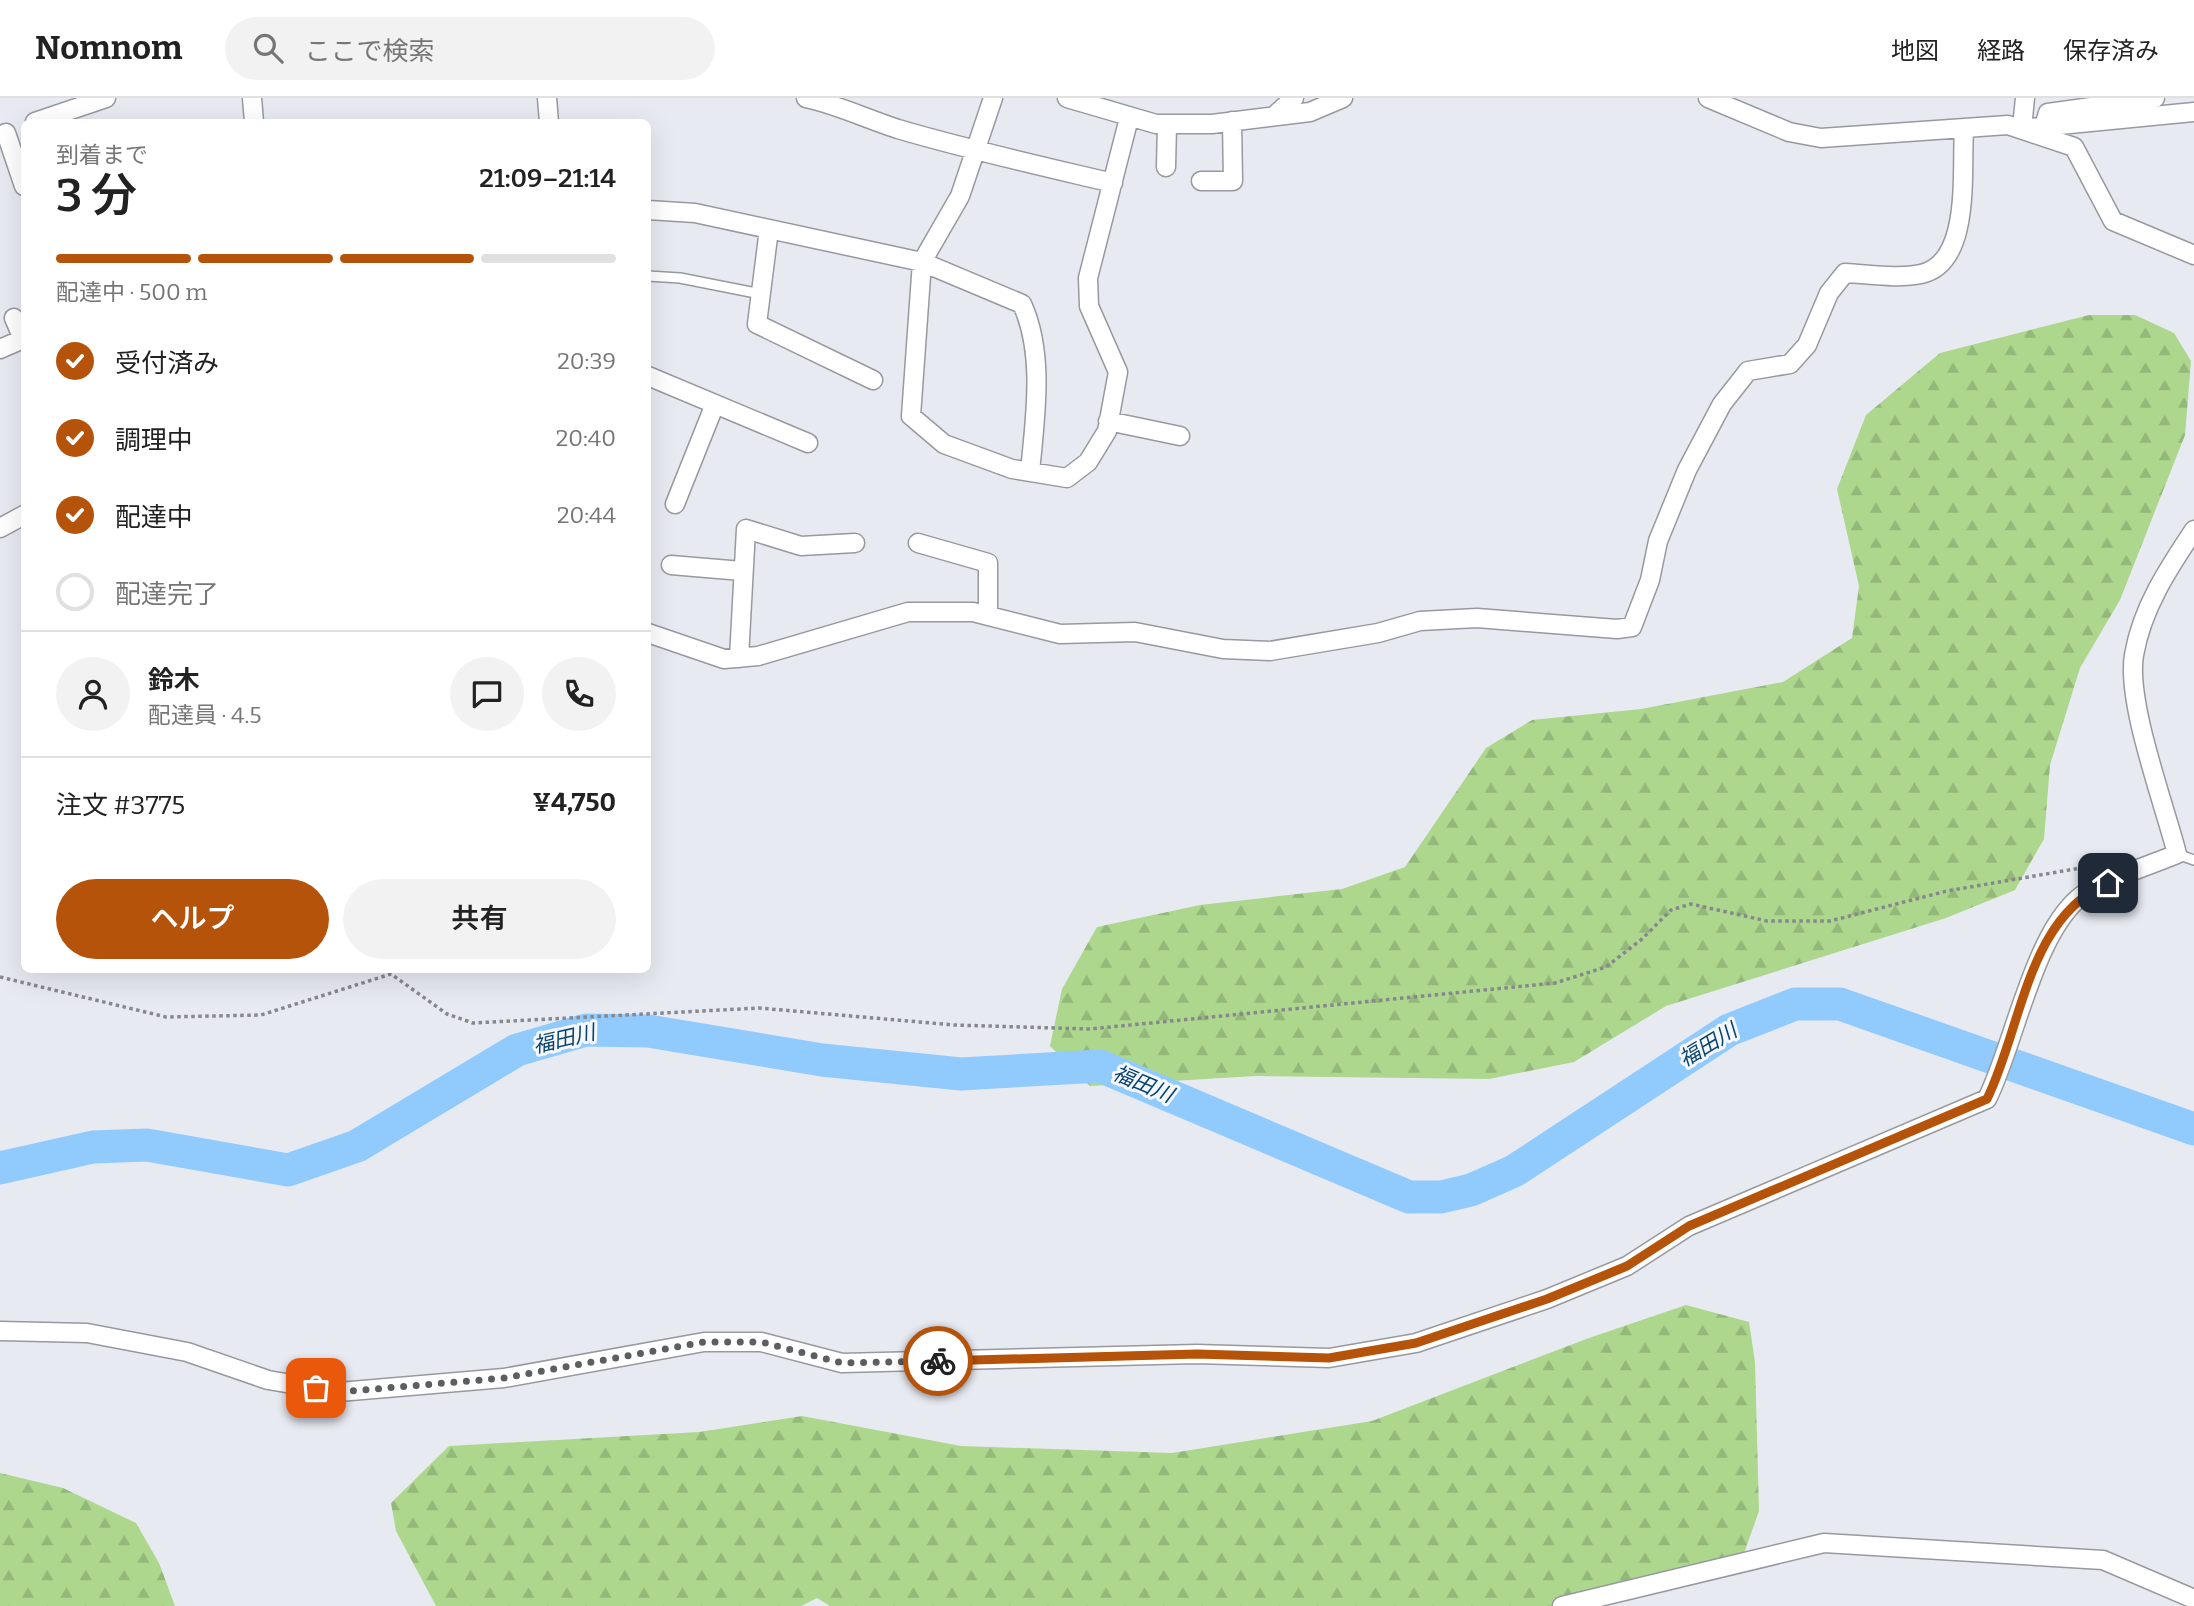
<!DOCTYPE html>
<html lang="ja">
<meta charset="utf-8">
<style>
:root{--surface:#fff;--page:#f2f2f2;--text:#222;--muted:#767676;--line:#e0e0e0;--accent:#b45309}
body{margin:0;font-family:Bitter,"Noto Sans JP",serif;background:var(--page);color:var(--text);height:100vh;display:flex;flex-direction:column;font-size:26px;white-space:nowrap}
*{box-sizing:border-box;margin:0}
p{font-size:23px;color:var(--muted)}
.icon{flex:none;width:38px;height:38px;fill:none;stroke:currentColor;stroke-width:2;stroke-linecap:round;stroke-linejoin:round}
.map{position:relative;flex:1;overflow:hidden}
.drawer{position:absolute;left:21px;top:21px;width:630px;height:854px;display:flex;flex-direction:column;background:var(--surface);border-radius:10px;box-shadow:0 7px 28px #0002}
.drawer>*{flex:none}
.pin{position:absolute;display:grid;place-items:center;width:60px;height:60px;color:#fff;margin:-30px;border-radius:14px;box-shadow:0 4px 10px #0006}
.courier{position:absolute;display:grid;place-items:center;width:70px;height:70px;margin:-35px;border:5px solid #b45309;border-radius:50%;background:#fff;color:#222;box-shadow:0 2px 9px #0007}
.summary em{font-style:normal;font-weight:600}
.summary div{display:flex;flex-direction:column-reverse}
.summary{display:flex;align-items:center;justify-content:space-between;height:119px;padding:0 35px}
h1{font-size:46px;font-weight:600;line-height:52px}
.bar{display:grid;grid-template-columns:repeat(4,1fr);gap:10px 7px;align-content:center;height:84px;padding:0 35px}
.bar i{height:9px;border-radius:5px;background:var(--line)}
.bar .current{background:var(--accent)}
.bar p{grid-column:span 4}
.line{display:flex;align-items:center;gap:18px;padding:0 35px;border-top:2px solid var(--line)}
.line div{flex:1}
.round{display:grid;place-items:center;flex:none;width:74px;height:74px;border-radius:37px;background:var(--page)}
ol{padding:0 35px;list-style:none}
li{display:flex;align-items:center;gap:21px;height:77px}
li p{margin-inline-start:auto}
li .icon{padding:7px;border-radius:50%;background:var(--accent);color:#fff;stroke-width:4}
li:last-child{color:var(--muted)}
li i{width:38px;height:38px;border:4px solid var(--line);border-radius:50%}
.button{display:flex;gap:14px;margin-top:auto;padding:14px 35px}
.button a{flex:1;height:80px;border-radius:42px;background:var(--accent);color:#fff;font-size:28px;font-weight:600;line-height:80px;text-align:center}
.button a+a{background:var(--page);color:var(--text)}
header{display:flex;align-items:center;gap:42px;box-sizing:border-box;height:98px;padding:0 35px;background:var(--surface);border-bottom:2px solid var(--line)}
header strong{font-size:33px}
nav{display:flex;gap:38px;margin-inline-start:auto;font-size:24px}
.search{width:490px;height:63px;background:var(--page);display:flex;align-items:center;gap:18px;box-sizing:border-box;padding:0 24px;border-radius:38px;color:var(--muted);font-size:26px}
.map>svg:first-child{display:block}
.forest{fill:url(#forest-firs)}
.lines{fill:none;stroke-linecap:round;stroke-linejoin:round}
.river{stroke:#91cbfe;stroke-width:33}
.service-casing{stroke:#9799a0;stroke-width:12}
.minor-casing{stroke:#9799a0;stroke-width:21}
.path{stroke:#87888e;stroke-width:3.5;stroke-dasharray:3.5 3.5;stroke-linecap:butt}
.service{stroke:#fff;stroke-width:9}
.minor{stroke:#fff;stroke-width:18}
.done{stroke:#5d5e62;stroke-width:7;stroke-dasharray:0 12.6}
.route{stroke:#b45309;stroke-width:9}
.labels{text-anchor:middle;stroke-width:6;stroke-linejoin:round;paint-order:stroke}
.water-label{font-size:21px;font-style:italic;fill:#09436b;stroke:#f5f7ff}
</style>
<header>
<strong>Nomnom</strong>
<div class="search"><svg class="icon" aria-label="search" viewBox="0 0 24 24"><circle cx="10" cy="10" r="6"/><path d="M15 15l6 6"/></svg>ここで検索</div>
<nav><a>地図</a><a>経路</a><a>保存済み</a></nav>
</header>
<div class="map">
<svg width="2194" height="1508" viewBox="0 0 2194 1508">
<defs>
<pattern id="forest-firs" width="22" height="20" patternUnits="userSpaceOnUse" patternTransform="scale(1.75)"><rect width="22" height="20" fill="#add78d"/><path d="M5 1l3.5 6h-7zM16 11l3.5 6h-7z" fill="#94b879"/></pattern>
</defs>
<rect width="100%" height="100%" fill="#e8eaf2"/>
<path class="forest" d="M2089,217H2135L2174,235L2191,263L2185,337L2120,502L2080,570L2050,667L2044,741L2015,792L1946,820L1666,908L1574,964L1489,981L1255,978L1090,988L1050,948L1062,891L1097,829L1200,807L1342,791L1405,769L1486,650L1532,622L1641,611L1783,584L1852,540L1859,488L1837,391L1866,317L1940,255Z
M1686,1207L1749,1224L1755,1264L1759,1413L1741,1464L1565,1508H830L817,1500L801,1508H436L396,1433L391,1405L449,1348L699,1334L802,1318L961,1348L1172,1355L1372,1323L1589,1240Z
M0,1375L63,1390L136,1425L159,1465L175,1508H0Z"/>
<g class="lines">
<path class="river" d="M0,1070L93,1049L147,1047L288,1072L357,1048L517,952L586,932L648,933L822,962L961,976L1100,968L1409,1099H1441L1471,1092L1514,1073L1729,932L1795,906H1840L2194,1031"/>
<g class="service-casing">
<path id="service" d="M648,178L680,180L761,196
M2177,756L2194,762"/>
</g>
<g class="minor-casing">
<path id="minor" d="M252,0L254,24
M547,0L549,24
M806,0C838,7 867,21 898,31C969,52 1041,68 1113,85
M1067,0L1156,26H1212L1310,14L1343,0
M1708,0L1789,34L1821,40L2008,27L2074,49L2113,123L2194,157
M1274,18L1294,0
M35,24L106,0
M2044,28L2048,15L2155,0
M2022,30L2025,0
M2029,30L2194,14
M6,35L24,88
M1166,69L1167,26
M1201,83H1233L1232,23
M648,112L695,115L922,164L960,98L993,0
M769,131L757,226L873,282
M0,251L23,241L14,220
M648,278L808,345
M1108,323L1180,338
M1030,374C1035,320 1045,256 1022,206L922,164L911,318L944,346L1012,371L1067,380L1088,364L1107,333L1118,274L1089,208L1088,180L1129,20
M675,406L715,306
M0,430L24,417
M918,445L988,465V517
M671,467L742,473
M648,535L724,561L758,558L908,514H973L1060,536L1135,534L1223,551L1270,553L1378,535L1420,523L1477,520L1617,531L1632,529L1650,482L1658,443L1687,372L1722,306L1748,273L1790,266L1807,247L1829,195L1845,175C1868,176 1898,181 1921,176C1972,165 1961,73 1964,32
M739,560L746,431L801,448L855,445
M0,1233L87,1235L187,1254L268,1282L339,1294L504,1280L704,1244H761L842,1265L1197,1256L1329,1260L1416,1245L1547,1201L1627,1168L1689,1128L1987,1001C2015,946 2035,826 2087,794C2114,778 2148,768 2177,756C2164,705 2126,604 2134,557C2142,510 2168,471 2194,432
M1562,1508L1824,1445L2103,1462L2194,1501"/>
</g>
<path class="path" d="M0,879L166,919L261,917L391,876L447,916L473,925L759,910L954,927L1090,931L1555,885L1606,869L1642,841L1671,812L1691,806L1767,823H1830L1947,793L2098,767"/>
<use href="#service" class="service"/>
<use href="#minor" class="minor"/>
</g>
<g class="lines">
<path class="done" d="M316,1290L339,1294L504,1280L704,1244H761L842,1265L938,1263"/>
<path class="route" d="M938,1263L1197,1256L1329,1260L1416,1245L1547,1201L1627,1168L1689,1128L1987,1001C2022,930 2027,819 2108,785"/>
</g>
<g class="labels">
<g class="water-label">
<text transform="translate(564 941) rotate(-13)" y="7">福田川</text>
<text transform="translate(1708 947) rotate(-31)" y="7">福田川</text>
<text transform="translate(1143 986) rotate(23)" y="7">福田川</text>
</g>
</g>
</svg>
<div class="pin" style="left:316px;top:1290px;background:#ea580c"><svg class="icon" aria-label="bag" viewBox="0 0 24 24"><path d="M5 8h14l-1 12H6zM9 8a3 3 0 0 1 6 0"/></svg></div>
<div class="pin" style="left:2108px;top:785px;background:#1f2937"><svg class="icon" aria-label="home" viewBox="0 0 24 24"><path d="M3 11l9-7 9 7M6 9v11h12V9"/></svg></div>
<div class="courier" style="left:938px;top:1263px"><svg class="icon" aria-label="bike" viewBox="0 0 24 24"><circle cx="6" cy="16" r="4"/><circle cx="18" cy="16" r="4"/><path d="M6 16l4-8h5l3 8M10 8l3 8H6M13 5h3"/></svg></div>
<section class="drawer">
<div class="summary"><div><h1>3 分</h1><p>到着まで</p></div><em>21:09–21:14</em></div>
<div class="bar"><i class="current"></i><i class="current"></i><i class="current"></i><i></i><p>配達中 · 500 m</p></div>
<ol>
<li><svg class="icon" aria-label="check" viewBox="0 0 24 24"><path d="M5 12l5 5 9-10"/></svg>受付済み<p>20:39</p></li>
<li><svg class="icon" aria-label="check" viewBox="0 0 24 24"><path d="M5 12l5 5 9-10"/></svg>調理中<p>20:40</p></li>
<li><svg class="icon" aria-label="check" viewBox="0 0 24 24"><path d="M5 12l5 5 9-10"/></svg>配達中<p>20:44</p></li>
<li><i></i>配達完了</li>
</ol>
<div class="line" style="height:126px"><a class="round"><svg class="icon" aria-label="person" viewBox="0 0 24 24"><circle cx="12" cy="8" r="4"/><path d="M4 21q1-7 8-7t8 7"/></svg></a><div><b>鈴木</b><p>配達員 · 4.5</p></div><a class="round"><svg class="icon" aria-label="chat" viewBox="0 0 24 24"><path d="M4 5h16v11H9l-5 4z"/></svg></a><a class="round"><svg class="icon" aria-label="phone" viewBox="0 0 24 24"><path d="M5 4h4l2 5-3 2q2 4 5 5l2-3 5 2v4C11 20 4 13 5 4z"/></svg></a></div>
<div class="line" style="height:91px"><div>注文 #3775</div><b>¥4,750</b></div>
<div class="button"><a>ヘルプ</a><a>共有</a></div>
</section>
</div>
